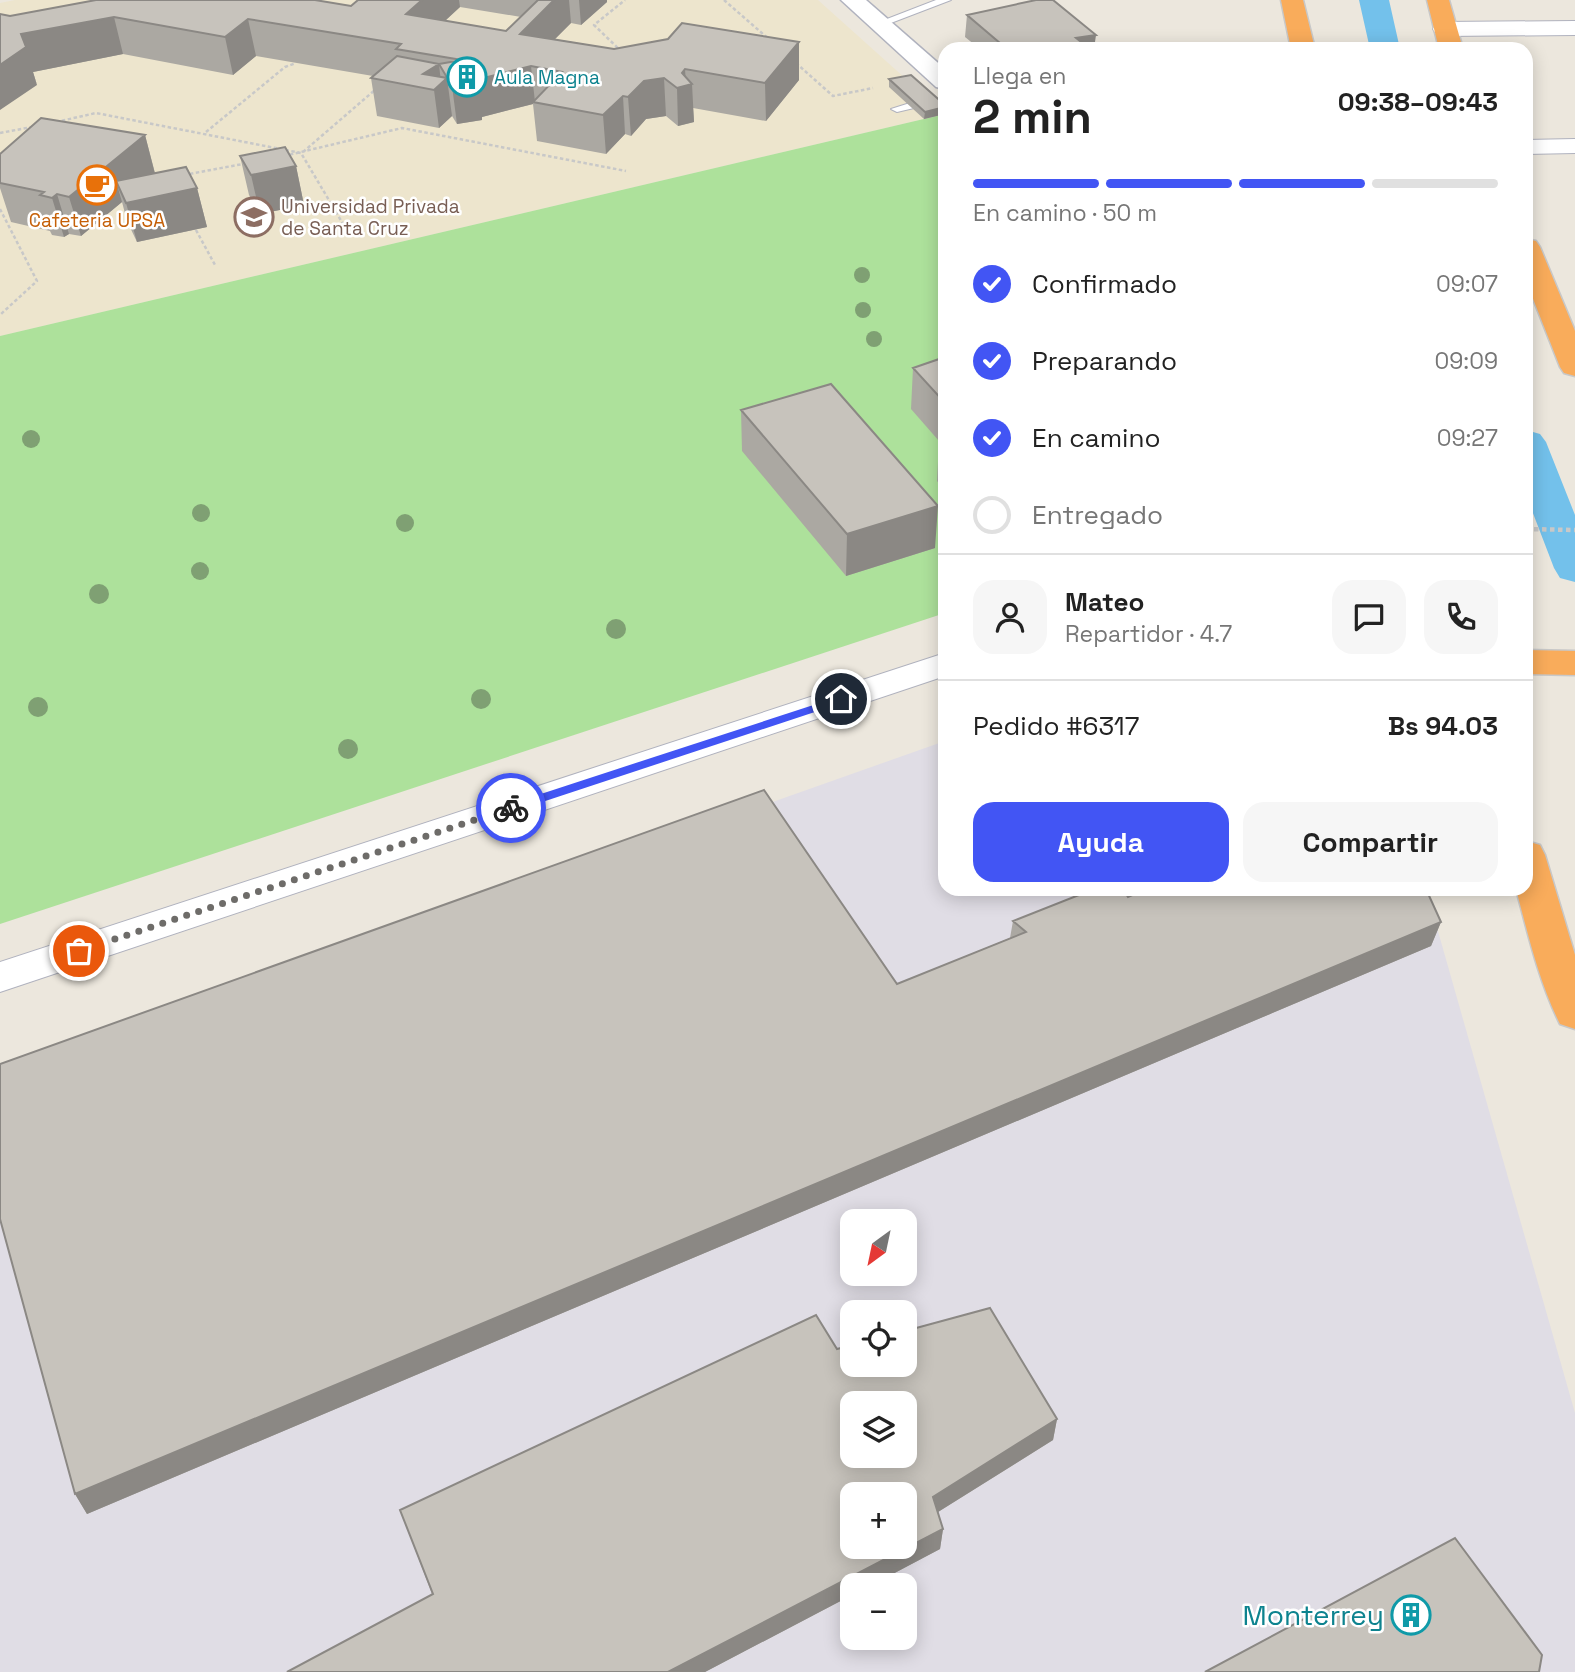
<!DOCTYPE html>
<html lang="es">
<meta charset="utf-8">
<style>
:root{--surface:#fff;--page:#f6f6f6;--text:#222;--muted:#767676;--line:#e0e0e0;--accent:#4255f4}
body{margin:0;font-family:"Space Grotesk",sans-serif;background:var(--page);color:var(--text);height:100vh;display:flex;flex-direction:column;font-size:26px;white-space:nowrap}
*{box-sizing:border-box;margin:0}
p{font-size:23px;color:var(--muted)}
.icon{flex:none;width:38px;height:38px;fill:none;stroke:currentColor;stroke-width:2;stroke-linecap:round;stroke-linejoin:round}
.map{position:relative;flex:1;overflow:hidden}
.panel{position:absolute;left:938px;top:42px;width:595px;height:854px;display:flex;flex-direction:column;background:var(--surface);border-radius:21px;box-shadow:0 4px 18px #0003}
.panel>*{flex:none}
.needle{width:46px;rotate:213deg}
.fabs{position:absolute;left:840px;top:1209px;display:grid;gap:14px}
.fabs a{display:grid;place-items:center;width:77px;height:77px;border-radius:14px;background:var(--surface);box-shadow:0 4px 18px #0003;font-size:35px}
.pin{position:absolute;display:grid;place-items:center;width:60px;height:60px;color:#fff;margin:-30px;border:4px solid #fff;border-radius:50%;box-shadow:0 2px 7px #0007}
.courier{position:absolute;display:grid;place-items:center;width:70px;height:70px;margin:-35px;border:5px solid #4255f4;border-radius:50%;background:#fff;color:#222;box-shadow:0 2px 9px #0007}
.summary em{font-style:normal;font-weight:600}
.summary div{display:flex;flex-direction:column-reverse}
.summary{display:flex;align-items:center;justify-content:space-between;height:119px;padding:0 35px}
h1{font-size:46px;font-weight:600;line-height:52px}
.bar{display:grid;grid-template-columns:repeat(4,1fr);gap:10px 7px;align-content:center;height:84px;padding:0 35px}
.bar i{height:9px;border-radius:5px;background:var(--line)}
.bar .selected{background:var(--accent)}
.bar p{grid-column:span 4}
.line{display:flex;align-items:center;gap:18px;padding:0 35px;border-top:2px solid var(--line)}
.line div{flex:1}
.round{display:grid;place-items:center;flex:none;width:74px;height:74px;border-radius:21px;background:var(--page)}
ol{padding:0 35px;list-style:none}
li{display:flex;align-items:center;gap:21px;height:77px}
li p{margin-inline-start:auto}
li .icon{padding:7px;border-radius:50%;background:var(--accent);color:#fff;stroke-width:4}
li:last-child{color:var(--muted)}
li i{width:38px;height:38px;border:4px solid var(--line);border-radius:50%}
.button{display:flex;gap:14px;margin-top:auto;padding:14px 35px}
.button a{flex:1;height:80px;border-radius:21px;background:var(--accent);color:#fff;font-size:28px;font-weight:600;line-height:80px;text-align:center}
.button a+a{background:var(--page);color:var(--text)}
.map>svg:first-child{display:block}
.industrial{fill:#e0dde5;fill-rule:evenodd}
.education{fill:#ede5cd}
.green{fill:#ade19b}
.lines{fill:none;stroke-linecap:round;stroke-linejoin:round}
.canal{fill:#73c1eb;fill-rule:evenodd}
.lane-casing{stroke:#b0b2be;stroke-width:2}
.street-casing{stroke:#b0b2be;stroke-width:2}
.secondary-casing{stroke:#b0b2be;stroke-width:3}
.highway-casing{stroke:#c8c8c8;stroke-width:3}
.path-far1{stroke:#c8c8c8;stroke-width:2.5;stroke-dasharray:3.5 2.5;stroke-linecap:butt}
.path{stroke:#c8c8c8;stroke-width:4.5;stroke-dasharray:4.5 3.5;stroke-linecap:butt}
.lane{fill:#fff;fill-rule:evenodd}
.street{fill:#fff;fill-rule:evenodd}
.secondary{fill:#fff;fill-rule:evenodd}
.highway{fill:#f9ac5b;fill-rule:evenodd}
.tree{fill:#7fa073}
.wall{fill:#aba8a2;fill-rule:evenodd}
.shaded-wall{fill:#8b8884}
.building{fill:#c7c3bc;stroke:#8b8884;stroke-width:2;fill-rule:evenodd}
.route{fill:#4255f4}
.done{stroke:#6e6c69;stroke-width:7;stroke-dasharray:0 12.6}
.labels{text-anchor:middle;stroke-width:5;stroke-linejoin:round;paint-order:stroke}
.far-culture-label{font-size:19px;fill:#0d838f;stroke:#fff;text-anchor:start}
.far-education-label{font-size:19px;fill:#785e54;stroke:#fff;text-anchor:start}
.far-food-label{font-size:19px;fill:#c56008;stroke:#fff}
.near-culture-label{font-size:28px;fill:#0d838f;stroke:#fff;text-anchor:end}
</style>
<div class="map">
<svg width="1575" height="1672" viewBox="0 0 1575 1672">
<rect width="100%" height="100%" fill="#ece7dd"/>
<path class="industrial" d="M945,741V889H1426L1575,1413V1672H0V1075ZM852,1222H905V1274H852ZM852,1312H905V1365H852ZM852,1404H905V1456H852ZM852,1494H905V1547H852ZM852,1586H905V1638H852Z"/>
<path class="education" d="M15,0H818L945,114L0,336V3Z"/>
<path class="green" d="M945,114V613L0,924V336Z"/>
<g class="lines">
<path class="canal" d="M1359,0H1389L1400,49H1370Z
M1526,430L1540,434L1546,442L1575,515V582L1560,578L1554,568L1526,495Z"/>
<g class="lane-casing">
<path id="lane" d="M936,0H951L883,26L874,24Z
M910,103L914,104V108L897,112L891,109Z"/>
</g>
<g class="street-casing">
<path id="street" d="M1575,21V35L1444,36L1436,34L1433,29L1436,24L1444,22Z
M1575,139V153L1526,154V140Z
M945,653V676L0,992V962Z"/>
</g>
<g class="secondary-casing">
<path id="secondary" d="M841,0H866L945,69V89L936,87Z"/>
</g>
<g class="highway-casing">
<path id="highway" d="M1281,0H1303L1315,49H1291Z
M1427,0H1449L1463,49H1439Z
M1526,239L1536,241L1540,247L1575,331V376L1564,373L1560,367L1526,281Z
M1526,650L1575,651V675L1526,674Z
M1526,841L1540,845L1545,855L1575,955V1029L1560,1024C1539,982 1528,934 1516,889H1526Z"/>
</g>
<path class="path-far1" d="M724,0L771,41
M622,52L594,25L625,0
M796,63L833,96L873,88
M56,122L96,113L301,153L349,234
M206,132L285,67L296,63
M0,133L37,126
M303,152L376,89
M284,156L402,128L626,171
M184,175L248,163
M0,209L37,281L1,314
M196,230L215,265"/>
<path class="path" d="M1526,529L1575,530"/>
<use href="#lane" class="lane"/>
<use href="#street" class="street"/>
<use href="#secondary" class="secondary"/>
<use href="#highway" class="highway"/>
</g>
<g class="tree">
<circle cx="862" cy="275" r="8"/>
<circle cx="863" cy="310" r="8"/>
<circle cx="874" cy="339" r="8"/>
<circle cx="31" cy="439" r="9"/>
<circle cx="201" cy="513" r="9"/>
<circle cx="405" cy="523" r="9"/>
<circle cx="200" cy="571" r="9"/>
<circle cx="99" cy="594" r="10"/>
<circle cx="616" cy="629" r="10"/>
<circle cx="481" cy="699" r="10"/>
<circle cx="38" cy="707" r="10"/>
<circle cx="348" cy="749" r="10"/>
</g>
<path class="wall" d="M358,0H607V2L581,25L571,23L555,39L614,49L799,42V80L766,121L693,108L694,122L678,126L666,116L646,119L631,136L625,134L606,154L537,141L533,104L482,117V120L457,124L452,116L439,128L377,116L371,78L373,76L256,56L233,75L123,54L33,72L37,85L10,16L351,6ZM460,7L521,17L506,31L445,21Z
M967,15L1094,49H980L965,37Z
M889,79L945,105V114L924,119L889,87Z
M145,135L155,173L197,188L207,227L137,242L127,221L122,202L81,236L69,234L64,237L52,235L50,231L11,222L0,188V154Z
M240,156L296,166L304,205L260,214L249,195Z
M945,357V491L937,481L939,441L911,409L913,368Z
M741,410L935,548L846,576L742,451Z
M1128,897L1441,922L1431,946L87,1514L75,1494L897,984L1010,938L1013,921Z
M837,1349L1057,1419L1053,1440L938,1512L943,1529L940,1549L870,1586H852V1595L705,1672L432,1594L400,1510Z"/>
<path class="shaded-wall" d="M422,0H459L460,7L412,51L406,14Z
M554,0H569L571,23L528,66H531L535,102H533V104L482,117V120L457,124L452,86L476,80Z
M579,0H607V2L581,25Z
M114,17L123,54L33,72L37,85L0,110V65L21,34Z
M248,19L256,56L233,75L225,37Z
M1096,35L1094,49H1075L1076,38Z
M799,42V80L766,121L765,83Z
M439,64L441,83L447,78L452,116L439,128L434,90L423,74Z
M685,69L686,85L692,84L694,122L678,126L677,88L682,73Z
M664,78L666,116L646,119L631,136L628,97L644,81Z
M623,96L625,134L606,154L603,115Z
M945,107V114L924,119L925,112Z
M145,135L155,174L116,181L122,202L81,236L69,197Z
M296,166L304,205L260,214L251,175Z
M197,188L207,227L137,242L126,203Z
M57,194L69,234L64,237L52,198Z
M938,506L935,548L846,576L847,534Z
M1441,922L1431,946L87,1514L75,1494Z
M1057,1419L1053,1440L930,1517L933,1497Z
M943,1529L940,1549L870,1586H852V1595L705,1672H668Z"/>
<path class="building" d="M96,0H315L351,6L358,0H422L406,14L506,31L538,0H554L520,34L614,49L668,39L682,23L799,42L765,83L685,69L682,73L692,84L677,88L664,78L644,81L628,97L623,96L603,115L533,102L562,72L531,66L476,80L477,82L452,86L439,64L462,60L396,49L401,44L248,19L225,37L114,17L21,34L26,47L0,65V14L10,16Z
M1036,0H1053L1096,35L1076,38L1090,49H1007L967,15Z
M397,56L439,64L423,74L447,78L434,90L371,78Z
M911,75L945,105V107L925,112L889,79Z
M41,118L145,135L69,197L57,194L52,198L40,195L44,192L0,183V154Z
M285,147L296,166L251,175L240,156Z
M186,167L197,188L126,203L116,181Z
M945,357V403L913,368Z
M831,384L938,506L847,534L741,410Z
M945,438V446L940,440Z
M764,790L897,984L1026,932L1013,921L1094,889H1123L1128,897L1146,889H1426L1441,922L75,1494L0,1219V1064Z
M990,1308L1057,1419L933,1497L943,1529L668,1672H287L433,1594L400,1510L816,1315L837,1349L852,1345V1365H905V1331ZM852,1404H905V1456H852ZM852,1494H905V1547H852Z
M1455,1538L1542,1655L1539,1672H1205Z"/>
<path class="route" d="M841,696L846,699L845,702L515,811H507L506,808L507,805Z"/>
<g class="lines">
<path class="done" d="M79,951L511,808"/>
</g>
<defs>
<g id="building-ring" transform="scale(2.0125)"><circle r="9.5" fill="#fff" stroke="#0f9aa8" stroke-width="1.5"/><path d="M-4-6H4V6H1V3H-1V6H-4ZM-2.5-4.3h1.7v1.8h-1.7ZM.8-4.3h1.7v1.8H.8ZM-2.5-1h1.7V.8h-1.7ZM.8-1h1.7V.8H.8Z" fill="#0f9aa8"/></g>
<g id="cafe-ring" transform="scale(2.0125)"><circle r="9.5" fill="#fff" stroke="#e8710a" stroke-width="1.5"/><path d="M-5.5-4.5H6V0H3Q3 3.5 0 3.5H-2.5Q-5.5 3.5-5.5 0ZM3-3.2v2h1.7v-2ZM-6 4.5H4V6H-6Z" fill="#e8710a"/></g>
<g id="university-ring" transform="scale(2.0125)"><circle r="9.5" fill="#fff" stroke="#8d6e63" stroke-width="1.5"/><path d="M0-5L7-2L0 1L-7-2ZM-4 1L0 2.5L4 1V4Q0 6-4 4Z" fill="#8d6e63"/></g>
</defs>
<g fill-rule="evenodd">
<use href="#building-ring" x="467" y="77"/>
<use href="#cafe-ring" x="97" y="185"/>
<use href="#university-ring" x="254" y="217"/>
<use href="#building-ring" x="1411" y="1615"/>
</g>
<g class="labels">
<g class="far-culture-label">
<text x="494" y="84">Aula Magna</text>
</g>
<g class="far-education-label">
<text x="281" y="213">Universidad Privada<tspan x="281" dy="22">de Santa Cruz</tspan></text>
</g>
<g class="far-food-label">
<text x="97" y="227">Cafeteria UPSA</text>
</g>
<g class="near-culture-label">
<text x="1384" y="1625">Monterrey</text>
</g>
</g>
</svg>
<div class="fabs">
<a><svg class="needle" viewBox="-14 -14 28 28"><path d="M0-13l5 13h-10z" fill="#e53935"/><path d="M0 13l5-13h-10z" fill="#767676"/></svg></a>
<a><svg class="icon" aria-label="locate" viewBox="0 0 24 24"><circle cx="12" cy="12" r="6"/><path d="M12 2v4M12 18v4M2 12h4M18 12h4"/></svg></a>
<a><svg class="icon" aria-label="layers" viewBox="0 0 24 24"><path d="M12 4l9 5-9 5-9-5zM3 14l9 5 9-5"/></svg></a>
<a>+</a>
<a>−</a>
</div>
<div class="pin" style="left:79px;top:951px;background:#ea580c"><svg class="icon" aria-label="bag" viewBox="0 0 24 24"><path d="M5 8h14l-1 12H6zM9 8a3 3 0 0 1 6 0"/></svg></div>
<div class="pin" style="left:841px;top:699px;background:#1f2937"><svg class="icon" aria-label="home" viewBox="0 0 24 24"><path d="M3 11l9-7 9 7M6 9v11h12V9"/></svg></div>
<div class="courier" style="left:511px;top:808px"><svg class="icon" aria-label="bike" viewBox="0 0 24 24"><circle cx="6" cy="16" r="4"/><circle cx="18" cy="16" r="4"/><path d="M6 16l4-8h5l3 8M10 8l3 8H6M13 5h3"/></svg></div>
<section class="panel">
<div class="summary"><div><h1>2 min</h1><p>Llega en</p></div><em>09:38–09:43</em></div>
<div class="bar"><i class="selected"></i><i class="selected"></i><i class="selected"></i><i></i><p>En camino · 50 m</p></div>
<ol>
<li><svg class="icon" aria-label="check" viewBox="0 0 24 24"><path d="M5 12l5 5 9-10"/></svg>Confirmado<p>09:07</p></li>
<li><svg class="icon" aria-label="check" viewBox="0 0 24 24"><path d="M5 12l5 5 9-10"/></svg>Preparando<p>09:09</p></li>
<li><svg class="icon" aria-label="check" viewBox="0 0 24 24"><path d="M5 12l5 5 9-10"/></svg>En camino<p>09:27</p></li>
<li><i></i>Entregado</li>
</ol>
<div class="line" style="height:126px"><a class="round"><svg class="icon" aria-label="person" viewBox="0 0 24 24"><circle cx="12" cy="8" r="4"/><path d="M4 21q1-7 8-7t8 7"/></svg></a><div><b>Mateo</b><p>Repartidor · 4.7</p></div><a class="round"><svg class="icon" aria-label="chat" viewBox="0 0 24 24"><path d="M4 5h16v11H9l-5 4z"/></svg></a><a class="round"><svg class="icon" aria-label="phone" viewBox="0 0 24 24"><path d="M5 4h4l2 5-3 2q2 4 5 5l2-3 5 2v4C11 20 4 13 5 4z"/></svg></a></div>
<div class="line" style="height:91px"><div>Pedido #6317</div><b>Bs 94.03</b></div>
<div class="button"><a>Ayuda</a><a>Compartir</a></div>
</section>
</div>
